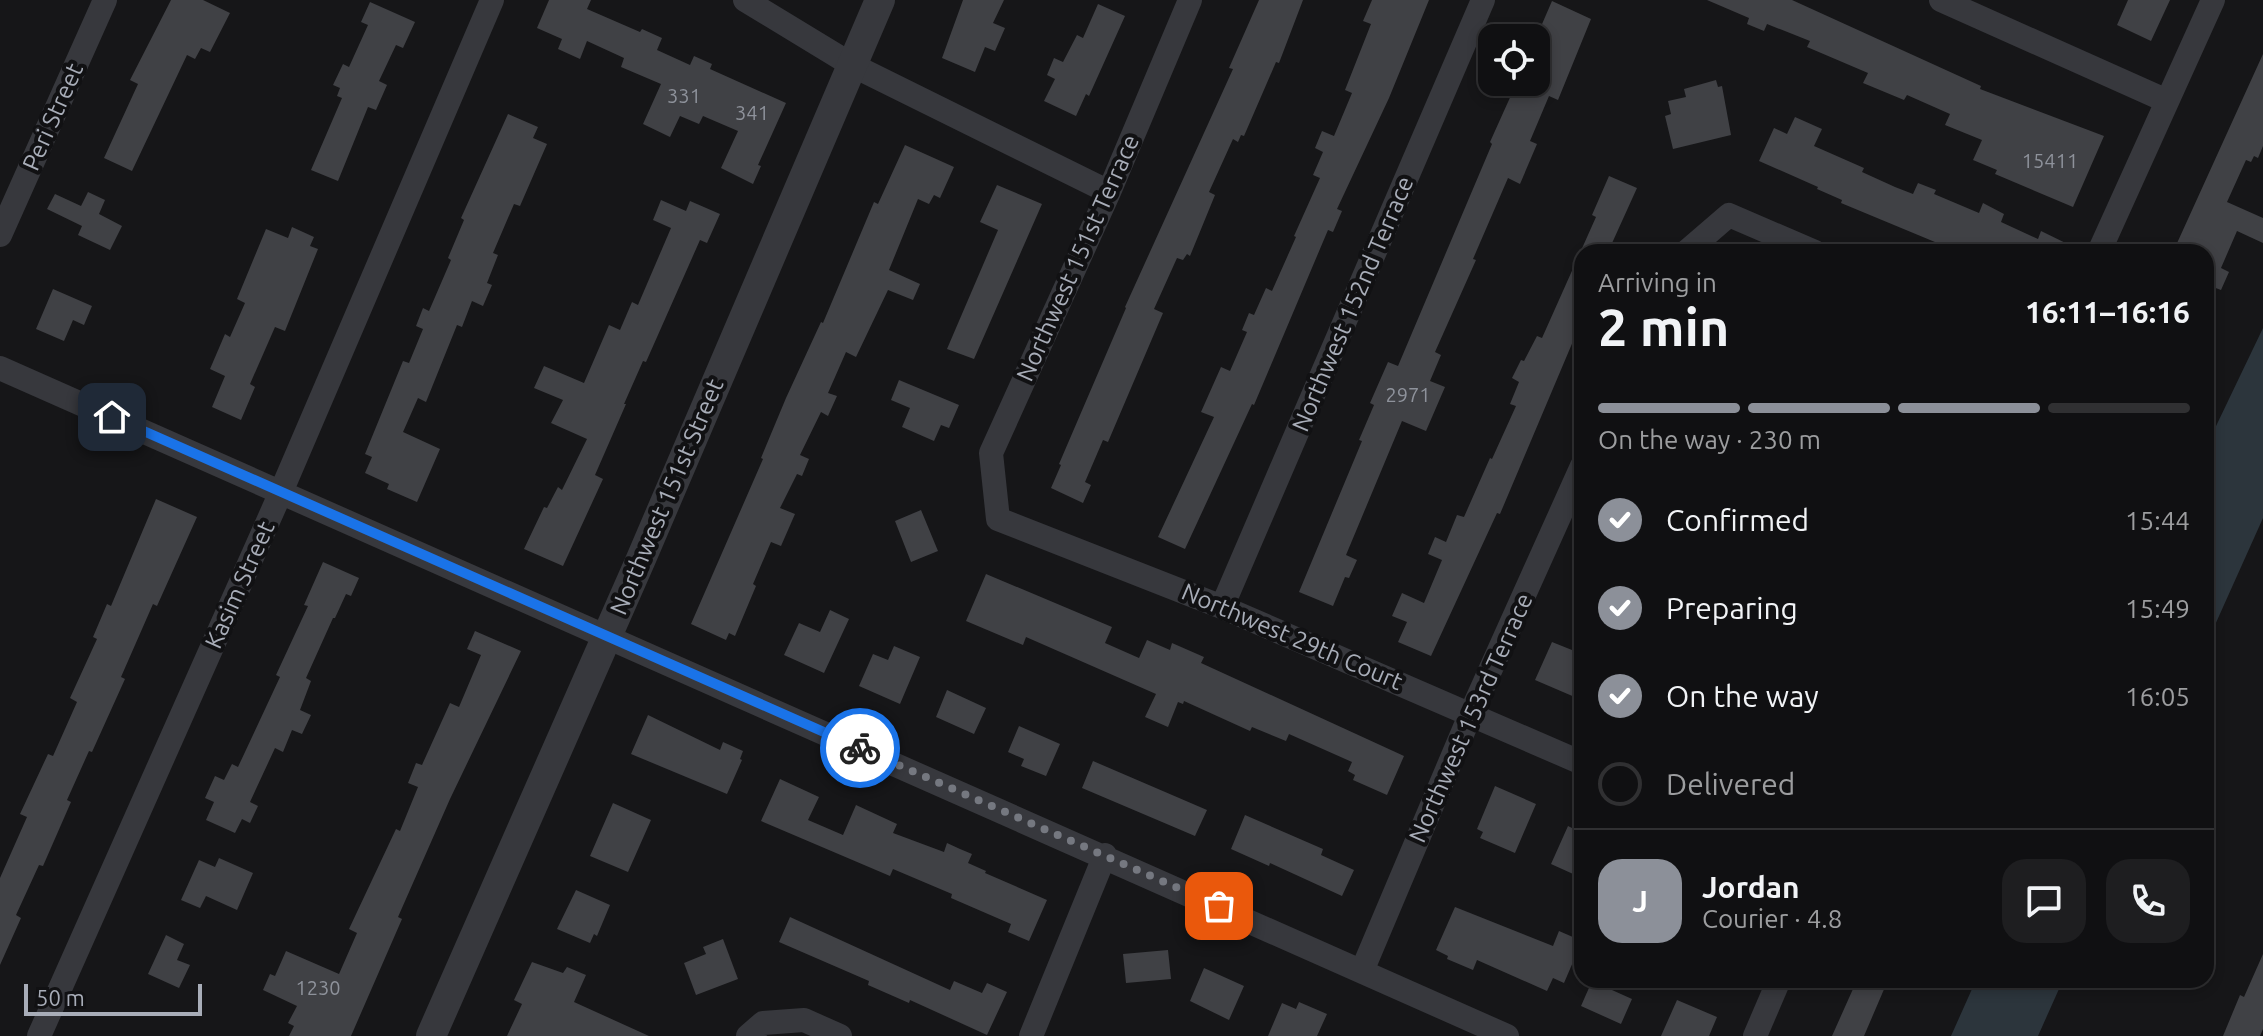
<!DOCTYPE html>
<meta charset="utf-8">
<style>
:root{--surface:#101012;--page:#1e1e20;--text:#f1f3f6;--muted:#9c9d9f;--line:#303032;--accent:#8c9099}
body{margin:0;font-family:Ubuntu,sans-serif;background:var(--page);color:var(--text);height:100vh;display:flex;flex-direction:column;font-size:30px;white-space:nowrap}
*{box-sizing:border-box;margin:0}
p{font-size:26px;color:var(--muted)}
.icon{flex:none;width:44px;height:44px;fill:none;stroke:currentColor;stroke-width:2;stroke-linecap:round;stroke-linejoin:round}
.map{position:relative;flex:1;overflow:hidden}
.sheet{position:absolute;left:1574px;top:244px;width:640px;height:744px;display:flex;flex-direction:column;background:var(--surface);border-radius:24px;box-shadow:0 4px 12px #0003,0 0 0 2px var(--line)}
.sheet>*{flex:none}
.buttons{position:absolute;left:1478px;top:24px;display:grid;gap:16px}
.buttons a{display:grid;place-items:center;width:72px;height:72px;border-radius:16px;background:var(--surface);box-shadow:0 4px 12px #0003,0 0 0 2px var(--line);font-size:40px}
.scale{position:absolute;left:24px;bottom:20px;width:178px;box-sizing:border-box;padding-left:8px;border:4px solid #a8adb8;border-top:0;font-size:22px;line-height:28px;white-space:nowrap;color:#a8adb8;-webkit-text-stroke:6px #111113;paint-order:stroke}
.pin{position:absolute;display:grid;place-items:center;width:68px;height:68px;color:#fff;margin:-34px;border-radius:16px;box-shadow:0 4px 12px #0006}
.courier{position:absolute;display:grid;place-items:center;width:80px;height:80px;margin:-40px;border:6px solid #1a73e8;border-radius:50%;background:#fff;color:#222;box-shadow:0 2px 10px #0007}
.overview em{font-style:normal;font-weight:700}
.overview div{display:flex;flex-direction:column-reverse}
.overview{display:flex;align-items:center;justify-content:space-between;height:136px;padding:0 24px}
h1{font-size:52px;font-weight:700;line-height:60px}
.bar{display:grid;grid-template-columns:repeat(4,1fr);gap:12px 8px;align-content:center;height:96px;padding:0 24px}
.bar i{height:10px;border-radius:6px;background:var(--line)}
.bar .current{background:var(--accent)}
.bar p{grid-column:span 4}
.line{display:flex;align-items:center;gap:20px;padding:0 24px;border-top:2px solid var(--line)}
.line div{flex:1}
.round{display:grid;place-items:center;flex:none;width:84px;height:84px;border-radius:24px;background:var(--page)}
ol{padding:0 24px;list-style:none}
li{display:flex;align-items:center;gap:24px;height:88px}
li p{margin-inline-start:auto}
li .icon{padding:8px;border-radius:50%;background:var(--accent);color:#fff;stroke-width:4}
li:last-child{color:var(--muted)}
li i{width:44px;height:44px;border:4px solid var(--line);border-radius:50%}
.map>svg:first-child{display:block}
.water{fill:#2c353c}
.building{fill:#404145}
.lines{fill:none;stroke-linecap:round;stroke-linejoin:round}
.minor{stroke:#37383d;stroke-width:24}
.tertiary{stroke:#37383d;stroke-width:30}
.done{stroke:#757880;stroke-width:8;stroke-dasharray:0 14.4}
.route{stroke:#1a73e8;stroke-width:10}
.labels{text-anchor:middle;stroke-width:8;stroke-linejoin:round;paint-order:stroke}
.number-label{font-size:20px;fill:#8e929b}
.street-label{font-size:24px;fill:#a8adb8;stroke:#111113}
</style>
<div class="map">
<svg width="2263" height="1036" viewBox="0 0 2263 1036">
<rect width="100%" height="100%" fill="#161618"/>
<path class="water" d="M2263,328V518L2206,645V447Z
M1976,980H2063L2038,1036H1951Z"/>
<path class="building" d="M171,0H203L230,13L210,52L201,48L195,59L187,55L132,171L104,158L138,84L130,80Z
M549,0H591L587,9L640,32L642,29L662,38L657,50L690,65L694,56L712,64L710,69L786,103L758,165L761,166L753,184L721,168L738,131L703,116L699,124L680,116L670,137L643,124L661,84L621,67L624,58L587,41L580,59L558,49L562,39L537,28Z
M963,0H1004L993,23L1005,28L995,51L985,47L975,72L942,58Z
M1259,0H1303L1279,63L1276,62L1244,136L1241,135L1238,142L1233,139L1209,192L1215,195L1190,256L1187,254L1183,260L1177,258L1154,309L1163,313L1108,442L1103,440L1085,482L1091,485L1083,503L1051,488L1061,465L1059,464L1126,308L1125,307L1233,69L1229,68Z
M1372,0H1429L1389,98L1337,209L1342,211L1333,232L1328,230L1254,405L1252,404L1185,549L1158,537L1214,417L1201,412L1221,367L1230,371L1247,332L1242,330L1249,313L1254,315L1266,288L1272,291L1296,237L1294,236L1320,178L1313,175L1323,152L1315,148L1322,131L1334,136L1352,93L1345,90L1371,24L1363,21Z
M1707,0H1792L1981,86L1980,89L2104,136L2073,207L1995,174L1997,170L1973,160L1982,140L1945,125L1950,114L1907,95L1904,100L1863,83L1868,73L1807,47L1810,41L1767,24L1764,31L1747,24L1749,18Z
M2128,0H2170L2151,41L2117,25Z
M1552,1L1591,19L1558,100L1549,96L1530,141L1537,144L1520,184L1508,178L1473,259L1476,260L1435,352L1441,355L1430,381L1445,387L1426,431L1402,421L1346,555L1357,560L1349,578L1345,577L1333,606L1299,592L1362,441L1359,440L1374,405L1370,403L1388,362L1398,366L1492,144L1490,142L1517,82H1536V38Z
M370,2L415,22L403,48L396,45L379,81L387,85L376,110L368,107L338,181L311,170L342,98L337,96L340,88L333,85L343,64L349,67L368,25L361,22Z
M1098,4L1125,16L1089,96L1086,94L1076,116L1044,101L1055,79L1047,75L1054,58L1063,62L1077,35L1083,38Z
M2263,54V146L2258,158L2254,156L2251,162L2246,160L2227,202L2263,218V243L2237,231L2221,268L2229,272L2221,290L2213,287L2206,304V252H2173Z
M1716,80L1718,87L1722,86L1731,135L1673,149L1665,116L1671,114L1668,101L1686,97L1684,89Z
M508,114L538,127L533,138L547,144L520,206L514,204L493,253L498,255L487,283L492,285L483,306L472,301L462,327L457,325L426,402L418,398L403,432L440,449L417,502L387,489L389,484L365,473L372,457L365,454L403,361L409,363L423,329L416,326L423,308L429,311L451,260L448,258L464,220L461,218Z
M1795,117L1822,129L1814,146L1864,168L1862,172L1895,187L1913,194L1918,183L1936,190L1934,194L1979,213L1983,203L2004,214L2001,222L2038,239L2041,231L2084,252H1959L1841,203L1842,200L1817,189L1818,187L1759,161L1774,128L1787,134Z
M905,145L954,167L940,198L934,195L929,204L918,199L889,270L920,284L913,300L888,290L856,357L846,352L828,393L837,396L828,416L821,412L800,455L809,459L802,476L797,474L780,508L795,514L781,546L771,542L753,584L756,586L735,636L729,633L726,640L691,624L763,459L761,458L786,398L821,322L823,323L874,202L878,204Z
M1609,176L1637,188L1608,252H1582V320L1500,514L1497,513L1431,656L1398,642L1407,622L1392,616L1402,593L1424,603L1442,560L1428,554L1435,537L1446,542L1457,515L1464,517L1490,458L1492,459L1516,406L1510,404L1519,382L1512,378L1521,360L1524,361L1537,336L1542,338L1596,217L1592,215Z
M997,185L1042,204L974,359L947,349L998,230L980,222Z
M88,192L105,200L99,214L122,226L110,250L78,235L82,226L47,209L55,194L81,206Z
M661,200L686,211L690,201L720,214L707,243L700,240L646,362L643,361L624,404H626L595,475L603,479L563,566L524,549L544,507L547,508L558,487L562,490L587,439L551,423L563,400L534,388L544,366L584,383L609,325L620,330L632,302L638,305L671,228L653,220Z
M292,227L314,237L310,246L318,249L285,331L275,327L250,384L255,387L241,420L212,407L225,376L210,369L225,334L230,337L245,303L237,299L266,229L288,238Z
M53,289L92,306L84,325L73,320L64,341L36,329Z
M899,380L959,405L949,428L941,425L934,441L902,427L910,408L891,400Z
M156,499L197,517L157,606L153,604L121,677L125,679L92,752L89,751L67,800L71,802L43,866L39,865L16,915L21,918L0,965V878L27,817L20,814L48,754L53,756L77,702L70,698L97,639L93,637L107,604L111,606Z
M921,510L938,551L911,562L895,521Z
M323,562L359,578L351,596L346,594L335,618H333L306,678L311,681L300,710L311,715L302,734L292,730L283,752L275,748L250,802L258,806L250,823L242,819L235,833L206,820L214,802L205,798L215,776L224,780L232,764L238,767L280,677L276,675L308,606L304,605Z
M986,574L1112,627L1105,643L1139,658L1147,640L1170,650L1172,643L1204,657L1201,663L1404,756L1387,795L1353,780L1355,775L1348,771L1352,762L1289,734L1286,741L1252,727L1250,731L1184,701L1183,704L1178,702L1168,727L1145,717L1156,694L1026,637L1023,645L966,621Z
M830,610L849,619L824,673L784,655L799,623L820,632Z
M475,631L521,651L450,799L398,917L402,919L351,1036H289L294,1026L288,1023L297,1006L263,990L270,974L275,976L286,951L339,974L357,933L349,929L396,829L400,831L418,787L408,783L416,763L422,765L450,703L459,707L481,655L467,649Z
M1552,642L1582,654V686L1577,698L1535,680Z
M894,646L920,657L900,704L859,686L873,654L888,660Z
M947,690L986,708L974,734L936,717Z
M648,715L720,750L723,742L743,751L740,759L742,760L727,794L631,754Z
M1019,726L1060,744L1046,776L1021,766L1024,759L1008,752Z
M1093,761L1207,810L1195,836L1082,788Z
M780,779L819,797L808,820L843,835L856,805L897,824L893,833L944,852L947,843L960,849L972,854L968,863L986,871L985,873L1047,900L1029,941L1008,932L1011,924L951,898L952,894L893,869L890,876L761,821Z
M1495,786L1536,804L1515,853L1480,838L1483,832L1477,829Z
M613,803L651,820L628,872L590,856Z
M1245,815L1323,849L1321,855L1354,870L1342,896L1270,863L1269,866L1231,849Z
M1568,826L1582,833V878L1551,864Z
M219,858L253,873L237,910L206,896L200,908L181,900L199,860L215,867Z
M576,890L610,905L597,936L594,934L590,943L557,929Z
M1455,907L1553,946L1559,931L1582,941L1564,983L1553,978L1547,991L1477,960L1473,970L1447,959L1448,956L1436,950Z
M790,917L950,990L954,981L982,993L987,983L1007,992L987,1035L910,1000L909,1003L868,985L869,981L779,942Z
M166,935L184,944L177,960L190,965L179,988L148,974Z
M723,939L738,979L696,995L684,963L706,954L703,947Z
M1168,950L1171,979L1126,983L1123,954Z
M2263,954V1029L2260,1036H2223L2240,995L2244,997Z
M532,962L563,973L567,967L586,975L574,1002L649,1036H507L522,1004L514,1000Z
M1204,968L1244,986L1229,1020L1190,1001Z
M1857,980H1888L1864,1036H1832Z
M1592,981L1632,999L1621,1024L1581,1006Z
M1677,1000L1717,1017L1709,1036H1661Z
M1299,1002L1327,1014L1317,1036H1268L1282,1003L1296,1009Z"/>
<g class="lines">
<path class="minor" d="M745,0L852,65L1109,192
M1190,0L1109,192L991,453L998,519L1222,607L1582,763
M1941,0L2167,101
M0,235L105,0
M1686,252L1729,215L1815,252
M2099,252L2213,0
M0,368C503,589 1006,810 1507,1036
M1222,607L1483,0
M1362,971L1471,713L1582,466
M39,1036L281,492L492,0
M748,1036L763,1023L804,1020L840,1036
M1031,1036L1105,855
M1755,1036L1779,980"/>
<path class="tertiary" d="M431,1036L641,559L880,0"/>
</g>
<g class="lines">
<path class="done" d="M860,748L1219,906"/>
<path class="route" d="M112,417L860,748"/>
</g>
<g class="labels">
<g class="number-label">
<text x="684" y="103">331</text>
<text x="752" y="120">341</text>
<text x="2050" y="168">15411</text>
<text x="1408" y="402">2971</text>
<text x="318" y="995">1230</text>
</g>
<g class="street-label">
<text transform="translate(53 117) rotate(-66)" y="8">Peri Street</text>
<text transform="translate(1078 258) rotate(-66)" y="8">Northwest 151st Terrace</text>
<text transform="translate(1353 304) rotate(-67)" y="8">Northwest 152nd Terrace</text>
<text transform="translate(667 497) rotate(-67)" y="8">Northwest 151st Street</text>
<text transform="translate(240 585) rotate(-66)" y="8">Kasim Street</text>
<text transform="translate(1292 637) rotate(23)" y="8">Northwest 29th Court</text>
<text transform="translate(1471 718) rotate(-66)" y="8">Northwest 153rd Terrace</text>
</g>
</g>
</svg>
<div class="buttons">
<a><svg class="icon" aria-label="locate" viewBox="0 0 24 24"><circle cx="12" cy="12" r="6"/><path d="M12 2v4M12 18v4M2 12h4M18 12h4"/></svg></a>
</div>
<div class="scale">50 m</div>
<div class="pin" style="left:1219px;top:906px;background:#ea580c"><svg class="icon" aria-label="bag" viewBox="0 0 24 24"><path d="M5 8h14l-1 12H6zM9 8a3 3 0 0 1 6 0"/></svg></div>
<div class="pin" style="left:112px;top:417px;background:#1f2937"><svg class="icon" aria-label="home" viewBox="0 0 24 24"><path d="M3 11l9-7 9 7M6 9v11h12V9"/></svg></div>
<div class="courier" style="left:860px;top:748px"><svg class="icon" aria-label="bike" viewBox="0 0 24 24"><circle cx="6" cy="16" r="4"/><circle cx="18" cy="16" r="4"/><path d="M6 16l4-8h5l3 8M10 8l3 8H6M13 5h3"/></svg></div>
<section class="sheet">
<div class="overview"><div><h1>2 min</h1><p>Arriving in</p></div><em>16:11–16:16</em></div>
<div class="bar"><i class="current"></i><i class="current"></i><i class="current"></i><i></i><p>On the way · 230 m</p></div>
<ol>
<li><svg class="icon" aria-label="check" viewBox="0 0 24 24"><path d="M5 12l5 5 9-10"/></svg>Confirmed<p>15:44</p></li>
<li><svg class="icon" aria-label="check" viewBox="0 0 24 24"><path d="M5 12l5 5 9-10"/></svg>Preparing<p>15:49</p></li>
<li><svg class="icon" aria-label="check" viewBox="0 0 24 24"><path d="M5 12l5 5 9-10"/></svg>On the way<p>16:05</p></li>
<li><i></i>Delivered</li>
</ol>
<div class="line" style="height:144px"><b class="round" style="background:var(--accent);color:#fff">J</b><div><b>Jordan</b><p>Courier · 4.8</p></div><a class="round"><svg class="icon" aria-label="chat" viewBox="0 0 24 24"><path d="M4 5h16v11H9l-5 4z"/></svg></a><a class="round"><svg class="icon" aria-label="phone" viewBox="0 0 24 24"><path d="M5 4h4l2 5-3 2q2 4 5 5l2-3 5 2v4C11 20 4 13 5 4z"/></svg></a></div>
</section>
</div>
